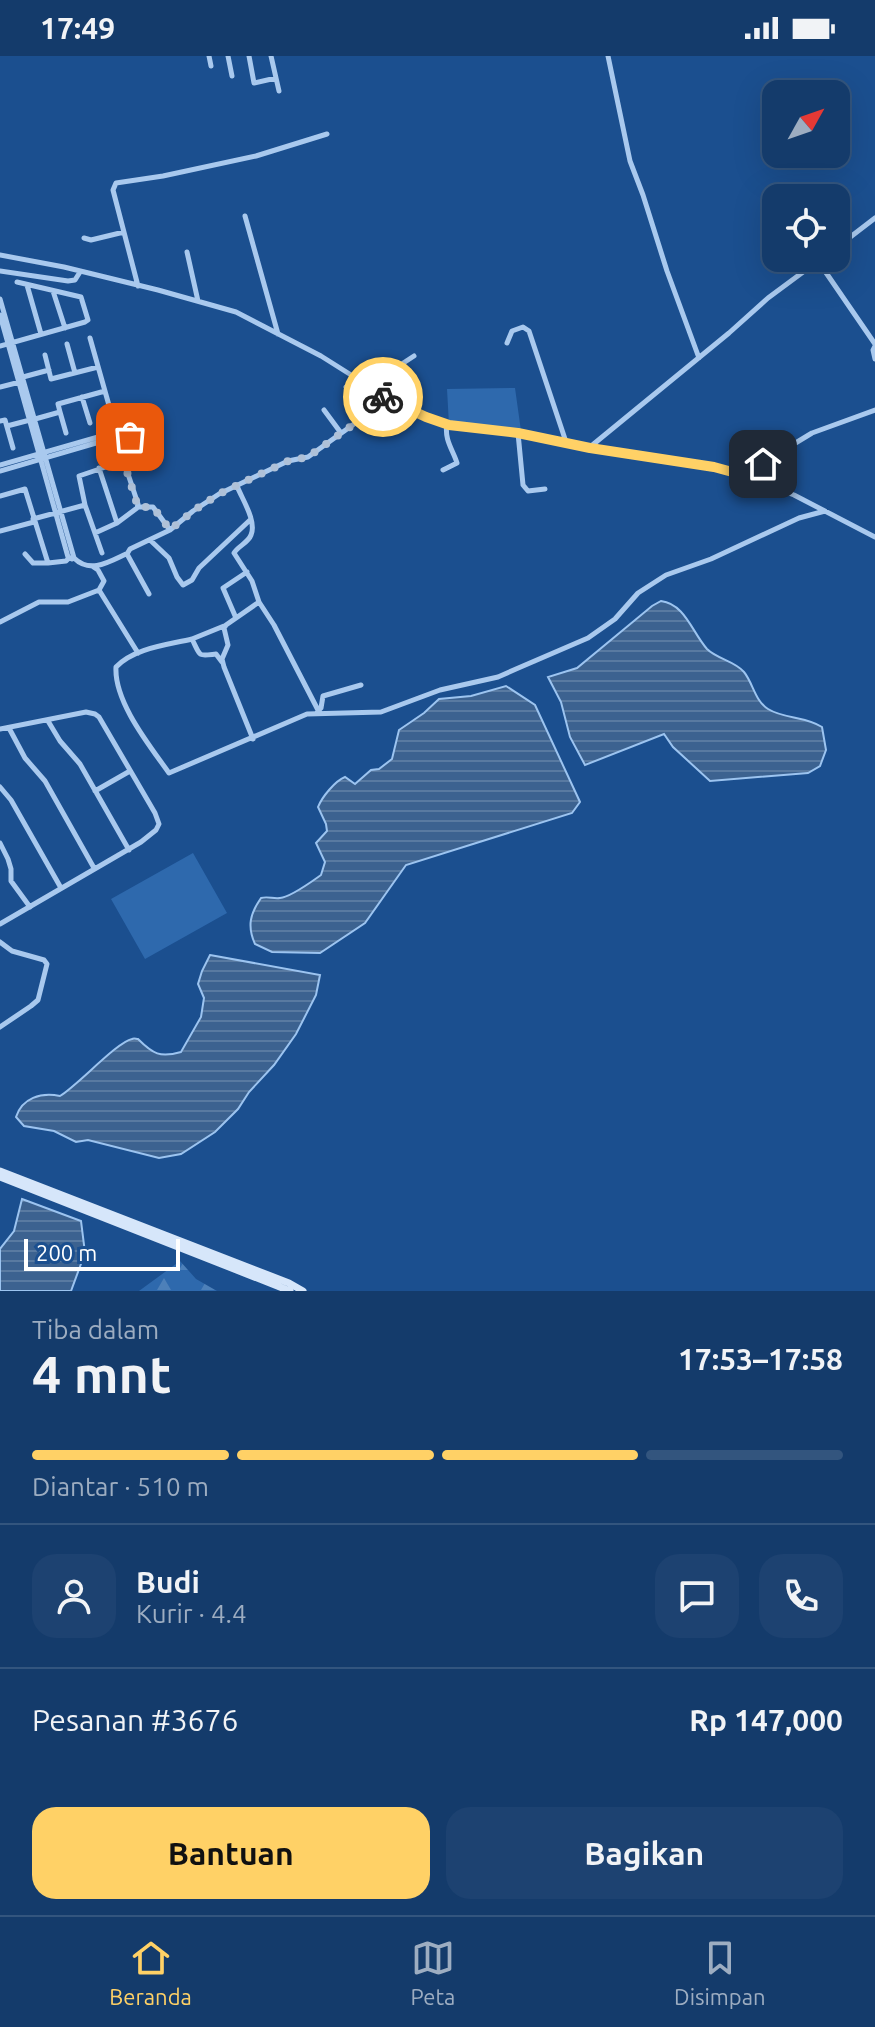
<!DOCTYPE html>
<html lang="id">
<meta charset="utf-8">
<style>
:root{--surface:#143b6b;--page:#1d4271;--text:#f1f3f6;--muted:#9dadc1;--line:#33557e;--accent:#ffd166}
body{margin:0;font-family:Ubuntu,sans-serif;background:var(--page);color:var(--text);height:100vh;display:flex;flex-direction:column;font-size:30px;white-space:nowrap}
*{box-sizing:border-box;margin:0}
p{font-size:26px;color:var(--muted)}
.icon{flex:none;width:44px;height:44px;fill:none;stroke:currentColor;stroke-width:2;stroke-linecap:round;stroke-linejoin:round}
.map{position:relative;height:1235px;overflow:hidden}
.drawer{display:flex;flex-direction:column;background:var(--surface);flex:1}
.drawer>*{flex:none}
.needle{width:52px;rotate:50deg}
.buttons{position:absolute;left:762px;top:24px;display:grid;gap:16px}
.buttons a{display:grid;place-items:center;width:88px;height:88px;border-radius:16px;background:var(--surface);box-shadow:0 8px 32px #0002,0 0 0 2px var(--line);font-size:40px}
.scale{position:absolute;left:24px;bottom:20px;width:156px;box-sizing:border-box;padding-left:8px;border:4px solid #fff;border-top:0;font-size:22px;line-height:28px;white-space:nowrap;color:#fff;-webkit-text-stroke:6px #1b4f8f;paint-order:stroke}
.pin{position:absolute;display:grid;place-items:center;width:68px;height:68px;color:#fff;margin:-34px;border-radius:16px;box-shadow:0 4px 12px #0006}
.courier{position:absolute;display:grid;place-items:center;width:80px;height:80px;margin:-40px;border:6px solid #ffd166;border-radius:50%;background:#fff;color:#222;box-shadow:0 2px 10px #0007}
.headline em{font-style:normal;font-weight:600}
.headline div{display:flex;flex-direction:column-reverse}
.headline{display:flex;align-items:center;justify-content:space-between;height:136px;padding:0 32px}
h1{font-size:52px;font-weight:600;line-height:60px}
.bar{display:grid;grid-template-columns:repeat(4,1fr);gap:12px 8px;align-content:center;height:96px;padding:0 32px}
.bar i{height:10px;border-radius:6px;background:var(--line)}
.bar .active{background:var(--accent)}
.bar p{grid-column:span 4}
.line{display:flex;align-items:center;gap:20px;padding:0 32px;border-top:2px solid var(--line)}
.line div{flex:1}
.round{display:grid;place-items:center;flex:none;width:84px;height:84px;border-radius:24px;background:var(--page)}
.cta{display:flex;gap:16px;margin-top:auto;padding:16px 32px}
.cta a{flex:1;height:92px;border-radius:24px;background:var(--accent);color:#111;font-size:32px;font-weight:600;line-height:92px;text-align:center}
.cta a+a{background:var(--page);color:var(--text)}
.status{display:flex;justify-content:space-between;align-items:center;height:56px;padding:0 40px;background:var(--surface);direction:ltr}
.status svg{height:22px;fill:currentColor}
.menu{display:flex;justify-content:space-around;align-items:center;height:112px;border-top:2px solid var(--line);background:var(--surface);font-size:22px;color:var(--muted)}
.menu a{display:grid;justify-items:center;gap:4px}
.menu .active{color:var(--accent)}
.map>svg:first-child{display:block}
.forest{fill:url(#forest-firs)}
.pitch{fill:#2e69ad}
.water{fill:url(#water-rules);stroke:#9cc4f0;stroke-width:2}
.lines{fill:none;stroke-linecap:round;stroke-linejoin:round}
.street{stroke:#a9c9ee;stroke-width:5}
.secondary{stroke:#d6e6fa;stroke-width:7}
.done{stroke:#afc1d8;stroke-width:8;stroke-dasharray:0 14.4}
.route{stroke:#ffd166;stroke-width:10}
</style>
<div class="status"><b>17:49</b><svg viewBox="0 0 49 12"><path d="M0 12V9h3v3zM5 12V6h3v6zM10 12V3h3v9zM15 12V0h3v12zM26 1h20v11H26zM47 4h2v5h-2z"/></svg></div>
<div class="map">
<svg width="875" height="1235" viewBox="0 0 875 1235">
<defs>
<pattern id="forest-firs" width="22" height="20" patternUnits="userSpaceOnUse" patternTransform="scale(2)"><rect width="22" height="20" fill="#2e69ad"/><path d="M5 1l3.5 6h-7zM16 11l3.5 6h-7z" fill="#4d80b9"/></pattern>
<pattern id="water-rules" width="6" height="5" patternUnits="userSpaceOnUse" patternTransform="scale(2)"><rect width="6" height="5" fill="#3c6290"/><path d="M0 2.5h6" fill="none" stroke="#597aa1"/></pattern>
</defs>
<rect width="100%" height="100%" fill="#1b4f8f"/>
<path class="forest" d="M180,1205L196,1223L217,1235H139Z"/>
<path class="pitch" d="M515,332L521,375L449,369L447,333Z
M193,797L227,857L145,903L111,843Z"/>
<path class="water" d="M661,545C685,548 692,576 707,593C717,603 735,605 744,616C753,627 755,645 768,653C784,663 805,660 822,671L826,694L820,710L808,717L710,725L673,691L664,678L585,709L570,681L561,646L548,621L577,612L652,550Z
M506,630L535,649L580,746L572,757L406,809L365,867L320,897L272,896L255,888C247,870 250,858 261,842C268,840 273,843 280,842C291,841 311,826 321,819L325,806L316,787L327,775L326,768L318,751C322,741 335,725 345,721L355,728L371,714L379,713L392,703L399,674L424,657L439,643L471,640Z
M210,899L320,919L316,939L296,978L274,1009L249,1036L238,1053L215,1076L181,1098L159,1102L88,1084L76,1086L54,1075L24,1070L16,1061C22,1042 41,1036 60,1040C78,1029 117,986 132,983C134,982 136,983 138,983C153,998 160,1002 181,996L201,961L204,942L198,928L202,915Z
M22,1143L81,1165L85,1197L71,1235H0V1193L14,1175Z"/>
<g class="lines">
<path class="street" d="M209,0L211,10
M228,0L232,20
M249,0L254,27L276,22
M271,0L279,35
M608,0L630,105L643,139L667,215L699,302
M245,160L278,278
M84,182L91,184L124,176
M836,192L875,162
M187,196L198,245
M0,199L64,211L158,234L236,256L321,300L394,346L439,366L456,370L518,377L590,392L732,415L794,439L875,481
M818,205L875,288
M0,215L68,225L75,224L80,216
M27,229L41,278
M138,230L113,134L116,127L163,120L256,100L327,78
M53,235L65,272
M0,243L74,502L72,503
M0,259L68,501L72,503
M90,282L112,360
M507,287L512,275L523,271L529,275L566,386
M67,288L75,317
M0,290L85,266L88,264L81,241L17,226
M875,290L873,294L875,303
M45,299L51,323L98,311
M23,321L49,314
M0,331L20,326
M346,331L357,322
M371,332L388,317L414,300
M82,341L90,367
M324,354L341,377
M60,356L66,377
M35,363L60,356L58,348L105,335
M0,365L5,364L13,392
M7,370L30,364
M518,377L523,429L528,435L545,433
M590,391L729,277L768,242L822,202
M0,409L119,375L125,376
M99,412L117,467
M443,414L457,407C453,394 444,384 447,368
M0,415L120,380L125,377
M748,419L779,397L812,377L875,354
M237,430C242,443 257,465 251,479C248,487 238,490 234,497L252,525L259,546L274,569L319,656
M0,440L25,433L48,507H33L25,498
M138,451H153L170,474
M33,463L85,449
M0,475L34,466
M95,477L117,467L137,452L138,448L124,406
M150,484L169,502L177,521L183,529L192,524L199,512L250,464
M102,497L85,449L79,420L132,402L135,397L129,379L125,376
M74,502C90,518 109,506 126,498
M48,507L66,505L69,502
M99,534L138,597
M149,538L127,498L130,493L170,474L193,455L219,438L288,405L308,401L354,368L384,341
M236,562L223,532L247,516
M0,566L39,546H68L99,534L104,525L98,514L92,510
M192,583L224,570
M222,606L216,598C197,600 201,601 192,583C167,589 134,592 116,611C114,646 150,690 169,717L307,658L381,656L440,634L498,621L516,613L588,582L615,563L638,537L666,519L711,503L799,462L825,455
M318,655L321,652L323,640L361,629
M48,665L60,685L80,708L129,794
M9,672L25,702L45,725L94,812
M0,673L86,656L95,658L99,661L155,757L159,768L156,774L141,786L0,868
M253,683L224,611L222,603L228,589L224,572L226,569L259,546
M0,731L11,744L61,832
M95,735L130,715
M0,787L8,803L11,813V825L30,851
M0,886L12,895L44,904L47,908L38,944L31,950L0,971"/>
<path class="secondary" d="M0,1115L289,1227L303,1235
M0,1121L290,1235"/>
</g>
<g class="lines">
<path class="done" d="M130,381L135,397L132,402L124,406L138,451H153L170,474L193,455L219,438L288,405L308,401L354,368L383,341"/>
<path class="route" d="M383,341L426,361L449,369L518,377L590,392L714,411L747,420L763,408"/>
</g>
</svg>
<div class="buttons">
<a><svg class="needle" viewBox="-14 -14 28 28"><path d="M0-13l5 13h-10z" fill="#e53935"/><path d="M0 13l5-13h-10z" fill="#9dadc1"/></svg></a>
<a><svg class="icon" aria-label="locate" viewBox="0 0 24 24"><circle cx="12" cy="12" r="6"/><path d="M12 2v4M12 18v4M2 12h4M18 12h4"/></svg></a>
</div>
<div class="scale">200 m</div>
<div class="pin" style="left:130px;top:381px;background:#ea580c"><svg class="icon" aria-label="bag" viewBox="0 0 24 24"><path d="M5 8h14l-1 12H6zM9 8a3 3 0 0 1 6 0"/></svg></div>
<div class="pin" style="left:763px;top:408px;background:#1f2937"><svg class="icon" aria-label="home" viewBox="0 0 24 24"><path d="M3 11l9-7 9 7M6 9v11h12V9"/></svg></div>
<div class="courier" style="left:383px;top:341px"><svg class="icon" aria-label="bike" viewBox="0 0 24 24"><circle cx="6" cy="16" r="4"/><circle cx="18" cy="16" r="4"/><path d="M6 16l4-8h5l3 8M10 8l3 8H6M13 5h3"/></svg></div>
</div>
<section class="drawer">
<div class="headline"><div><h1>4 mnt</h1><p>Tiba dalam</p></div><em>17:53–17:58</em></div>
<div class="bar"><i class="active"></i><i class="active"></i><i class="active"></i><i></i><p>Diantar · 510 m</p></div>
<div class="line" style="height:144px"><a class="round"><svg class="icon" aria-label="person" viewBox="0 0 24 24"><circle cx="12" cy="8" r="4"/><path d="M4 21q1-7 8-7t8 7"/></svg></a><div><b>Budi</b><p>Kurir · 4.4</p></div><a class="round"><svg class="icon" aria-label="chat" viewBox="0 0 24 24"><path d="M4 5h16v11H9l-5 4z"/></svg></a><a class="round"><svg class="icon" aria-label="phone" viewBox="0 0 24 24"><path d="M5 4h4l2 5-3 2q2 4 5 5l2-3 5 2v4C11 20 4 13 5 4z"/></svg></a></div>
<div class="line" style="height:104px"><div>Pesanan #3676</div><b>Rp 147,000</b></div>
<div class="cta"><a>Bantuan</a><a>Bagikan</a></div>
</section>
<nav class="menu">
<a class="active"><svg class="icon" aria-label="home" viewBox="0 0 24 24"><path d="M3 11l9-7 9 7M6 9v11h12V9"/></svg>Beranda</a>
<a><svg class="icon" aria-label="map" viewBox="0 0 24 24"><path d="M3 6l6-2 6 2 6-2v14l-6 2-6-2-6 2zM9 4v14M15 6v14"/></svg>Peta</a>
<a><svg class="icon" aria-label="saved" viewBox="0 0 24 24"><path d="M7 4h10v16l-5-4-5 4z"/></svg>Disimpan</a>
</nav>
